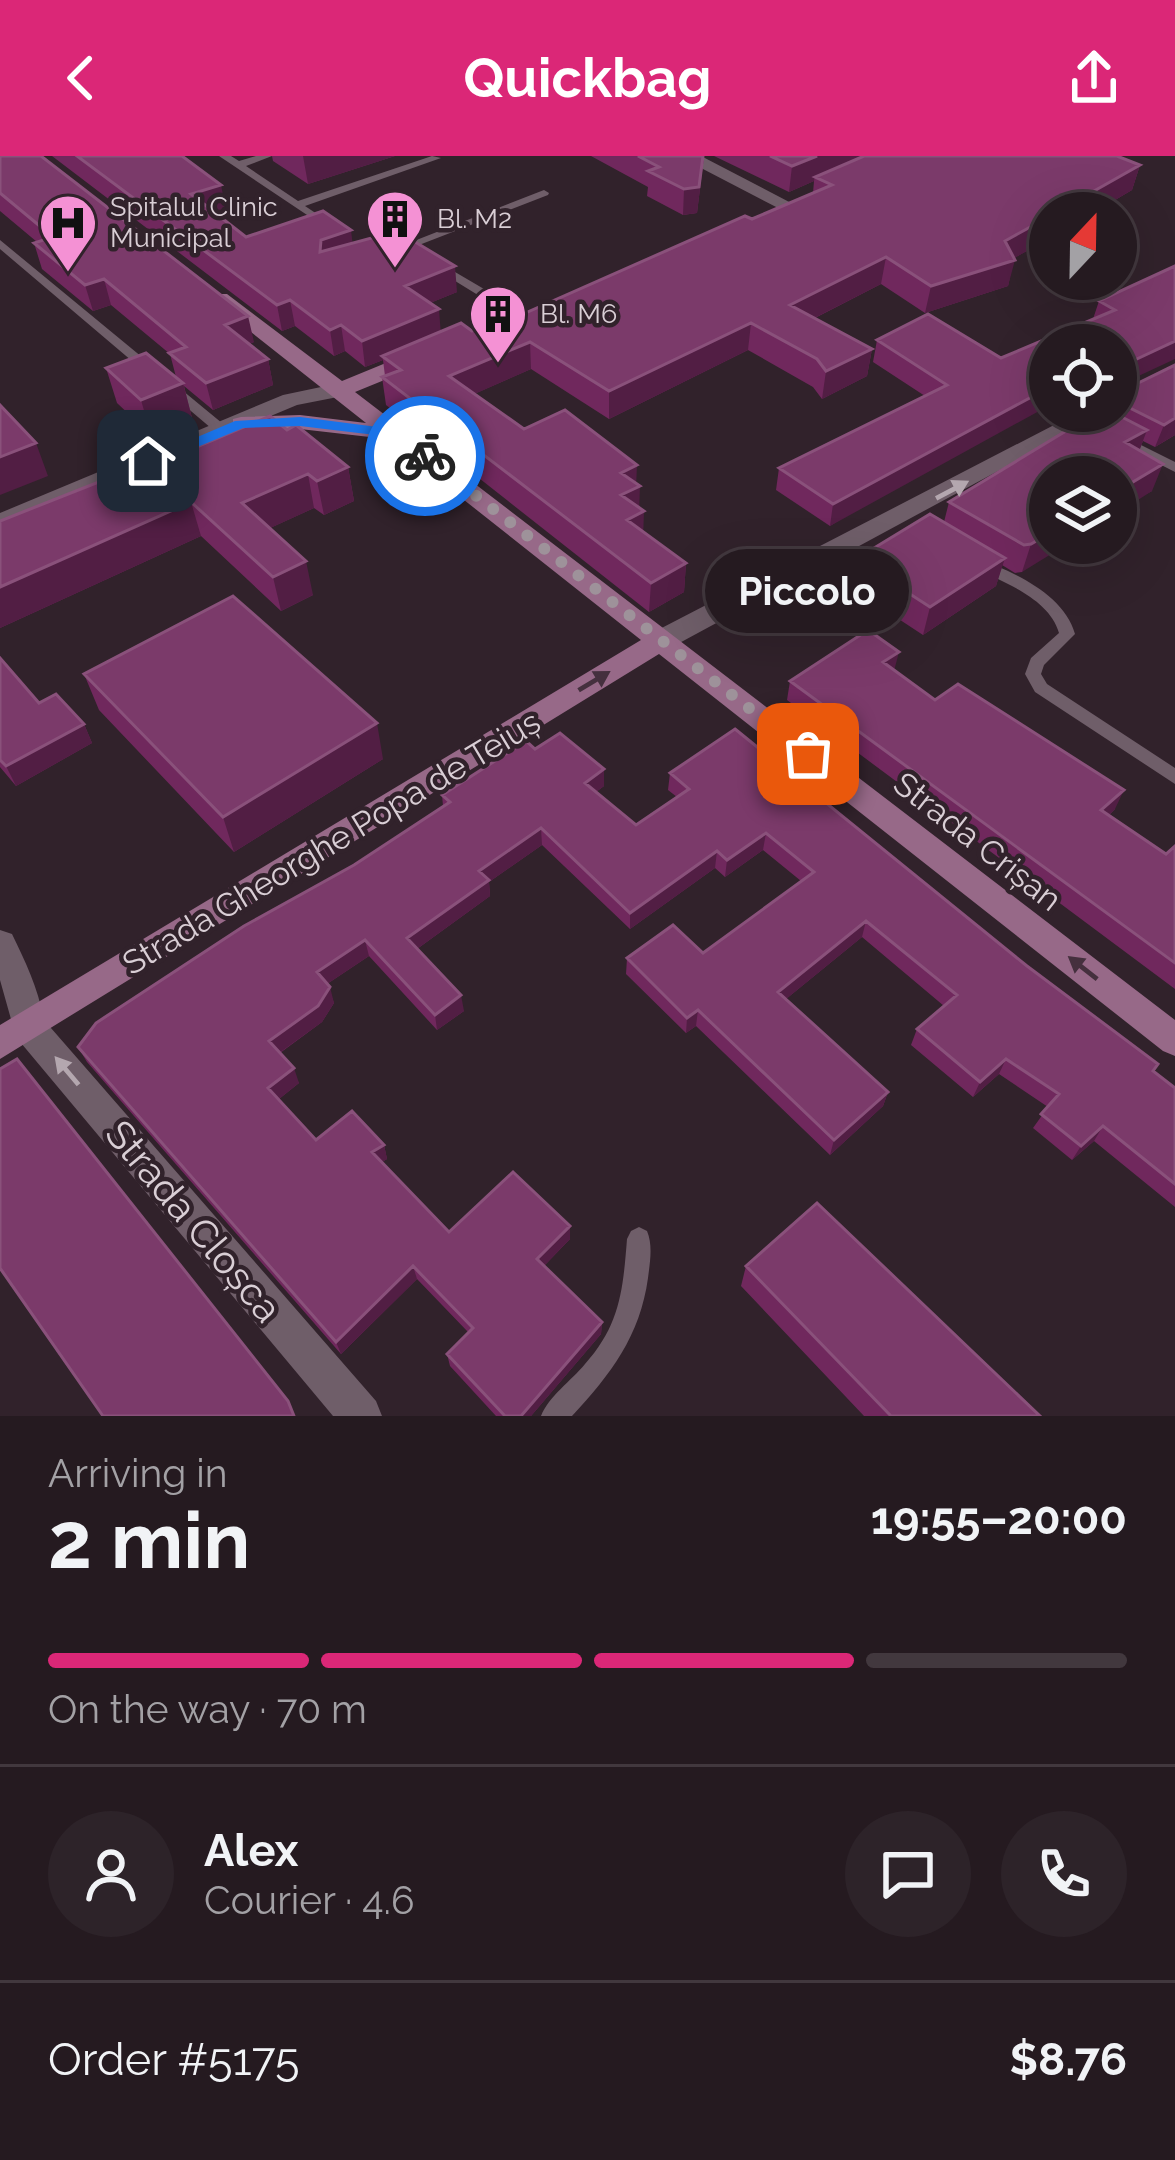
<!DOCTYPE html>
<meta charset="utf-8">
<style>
:root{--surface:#251a20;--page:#2d2329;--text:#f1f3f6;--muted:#a3a1a5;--line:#42383e;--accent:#db2777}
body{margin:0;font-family:Raleway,sans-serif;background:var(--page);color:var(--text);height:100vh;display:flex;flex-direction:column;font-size:45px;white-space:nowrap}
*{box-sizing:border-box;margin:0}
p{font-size:39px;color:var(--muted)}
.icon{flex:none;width:66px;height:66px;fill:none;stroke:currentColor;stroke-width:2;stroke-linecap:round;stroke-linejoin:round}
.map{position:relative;height:1260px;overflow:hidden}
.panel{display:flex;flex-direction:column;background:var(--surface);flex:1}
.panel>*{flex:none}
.needle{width:78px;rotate:22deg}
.controls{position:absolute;left:1029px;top:36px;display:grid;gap:24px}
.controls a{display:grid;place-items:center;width:108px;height:108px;border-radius:50%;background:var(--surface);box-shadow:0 12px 48px #0002,0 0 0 3px var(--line);font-size:60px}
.pin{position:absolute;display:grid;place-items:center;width:102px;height:102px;color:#fff;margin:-51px;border-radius:24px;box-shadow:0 6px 18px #0006}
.courier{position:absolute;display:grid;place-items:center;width:120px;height:120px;margin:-60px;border:9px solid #1a73e8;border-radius:50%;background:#fff;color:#222;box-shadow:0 3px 15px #0007}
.bubble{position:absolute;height:84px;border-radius:42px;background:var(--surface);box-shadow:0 12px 48px #0002,0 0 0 3px var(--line);font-size:39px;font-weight:700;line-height:84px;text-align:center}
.summary em{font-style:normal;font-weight:700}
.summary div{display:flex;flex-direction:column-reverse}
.summary{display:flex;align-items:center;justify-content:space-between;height:204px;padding:0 48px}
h1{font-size:78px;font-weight:700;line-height:90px}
.bar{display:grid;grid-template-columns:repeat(4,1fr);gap:18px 12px;align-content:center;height:144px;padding:0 48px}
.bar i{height:15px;border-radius:9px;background:var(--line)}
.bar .active{background:var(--accent)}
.bar p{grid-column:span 4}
.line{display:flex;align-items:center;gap:30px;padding:0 48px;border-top:3px solid var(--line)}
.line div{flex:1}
.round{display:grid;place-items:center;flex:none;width:126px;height:126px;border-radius:63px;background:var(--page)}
header{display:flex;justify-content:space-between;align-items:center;height:156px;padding:0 48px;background:var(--accent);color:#fff;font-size:54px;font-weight:700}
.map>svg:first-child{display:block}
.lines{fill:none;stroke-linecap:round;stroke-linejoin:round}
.lane{fill:#6f5e69;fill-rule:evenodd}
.street{fill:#6f5e69;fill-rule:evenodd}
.secondary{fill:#976988;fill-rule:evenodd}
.wall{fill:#70285d}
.shaded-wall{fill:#521e44}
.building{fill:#7b3a6a;stroke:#8a517b;stroke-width:3}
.oneway{fill:#b4a7af}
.oneway2{fill:#45303e}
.route{fill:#1a73e8}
.done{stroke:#9e929a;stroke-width:12;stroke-dasharray:0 21.6}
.labels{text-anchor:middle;stroke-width:9;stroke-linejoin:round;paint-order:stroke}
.far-poi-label{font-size:27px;fill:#d9ced5;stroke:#31222b;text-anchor:start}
.street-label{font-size:33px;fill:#d9ced5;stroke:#31222b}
.near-street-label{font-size:39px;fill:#d9ced5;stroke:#31222b}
</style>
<header><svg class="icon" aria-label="back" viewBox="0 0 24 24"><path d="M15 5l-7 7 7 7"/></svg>Quickbag<svg class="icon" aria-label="share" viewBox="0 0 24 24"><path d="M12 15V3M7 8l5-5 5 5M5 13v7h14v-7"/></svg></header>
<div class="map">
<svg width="1175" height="1260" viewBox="0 0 1175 1260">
<rect width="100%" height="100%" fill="#31222b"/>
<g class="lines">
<path class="lane" d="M219,0H231L239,5L256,0H272L246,10L298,45L432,0L441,2L305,50L335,70V74L331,75Z
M544,34L549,37L548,39L401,96L391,94Z
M0,84L228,272V278H218L0,93Z
M438,106L525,157L527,160L517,163L434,112V108Z
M1119,278L1175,306V316L1114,285V279Z
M977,402C1013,416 1064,438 1075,478L1044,509L1041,518L1047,528L1175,612V628L1035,536L1025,518L1031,502L1059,477C1049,441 1001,426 972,410L969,407Z
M639,1071L647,1075C653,1089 650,1106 648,1122C640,1180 611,1218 572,1260H541C549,1240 571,1225 585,1208C620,1169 623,1134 627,1083L631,1075Z"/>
<path class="street" d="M678,0H701L795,49L780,53Z
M340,227L351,234L348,239L297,249L0,374V357L283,239Z
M1081,255H1109L672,491H652L648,484L652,477Z
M0,774L12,778C26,807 38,832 44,864L376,1245L382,1260H333L16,881L0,824Z"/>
<path class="secondary" d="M213,138H227L342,225L415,195H431V205L355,236L1175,864V900L1163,895L659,498L0,903V869L641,484L387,283L300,273H233V263L241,261L300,259L366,267L213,146Z"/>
</g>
<path class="wall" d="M0,0L254,186L249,188L268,203L273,229L213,254L184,230L192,262L151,279L117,247L106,212L176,221L170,198L111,149L93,155L42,113L34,87L37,86L0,55Z
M52,0H182L226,54L216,57L246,81L353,87L457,136L430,147L441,175H472L523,158L813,37L814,25L789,36L714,0H1117L1140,9L1132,34L1093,57H1050V82L1014,102L1008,130L925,157L881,128L815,162L872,193L867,220L822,243L813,231L748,194L609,263L531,213L474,238L524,273L636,327L643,376L686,407L684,436L649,456L386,249L382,221L385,220L383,204L365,211L345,195L334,200L295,170L282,175Z
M272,0H395L308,28L273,5Z
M591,0H704L697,57L683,59L647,40L648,31Z
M1175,110L1116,234V189L830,370L776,334L779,312L925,240L873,206L877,184L1001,202L1093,163L1099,145Z
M1175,209V279L1155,291L1143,285L1139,294L1152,335L1050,387L1022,416L1015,417L1002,409L996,430L923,479L850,431L856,403L944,366L949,346L1116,258L1124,234Z
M287,274L348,311L354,345L324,359L314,352L270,372L313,439L281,455L201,380L0,472V365L133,318Z
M0,502L39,547L84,568L92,587L16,630L0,611Z
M894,515L935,544L1115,653L1109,659L1166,698L1175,690V833L787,544L790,525Z
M84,518L383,603L234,696L99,554Z
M535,593L604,630L596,636L636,669L677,641L668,634L670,617L1153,915L1175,932V1051L1094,985L1072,1004L1033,972L1048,951L999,918L973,941L911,889L917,873L944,850L862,781L786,843L888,936L883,950L830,999L696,870L686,877L626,818L627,802L703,797L801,725L763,694L725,721L715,712L630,773L542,689L489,726L490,740L417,793L464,855L437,874L369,800L327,828L334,847L322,866L280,897L299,927L279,943L316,984L384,989L387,1003L382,1006L449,1076L570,1070V1083L544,1110L602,1166L601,1178L531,1260H496L450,1210L447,1198L468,1176L417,1123L341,1198L87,906L78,891L443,650L442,639Z
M746,1110L1040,1260H864L741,1130Z"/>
<path class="shaded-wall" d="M303,0H395L308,28Z
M704,0L697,57L683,59L684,33Z
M817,0H875L815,21L814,25L789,36L792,10Z
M1140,9L1132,34L1093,57H1055Z
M221,29L226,54L197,63L191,38Z
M1050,60V82L1009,105L1015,104L1008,130L925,157L931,130Z
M351,74L354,99L320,96L321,84Z
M886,101L881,128L787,176L790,149Z
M455,110L457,136L408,156L405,130Z
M104,123L111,149L93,155L85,129Z
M290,144L295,170L282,175L277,149Z
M439,153L441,180L382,200L383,204L365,211L362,185Z
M248,160L254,186L231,195L225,169Z
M751,167L748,194L609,263V235Z
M341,169L345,195L334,200L330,174Z
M1175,185V203L1117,230L1122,210Z
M530,186L531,213L452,248L449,220Z
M872,193L867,220L822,243L826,215Z
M268,203L273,229L213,254L206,227Z
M183,227L192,262L151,279L141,244Z
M1050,231V249L830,370L833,348Z
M1175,262V279L1155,291L1164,269Z
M1147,274L1137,301L1125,286Z
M36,287L48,320L0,339V301Z
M1163,308L1152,335L1116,358V336Z
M637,309L636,332L640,330L639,358L644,355L643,384L620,367L621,317Z
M348,311L354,345L324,359L317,325Z
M308,318L314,352L251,381L242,347Z
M191,346L201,380L0,472V431Z
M1050,377V387H1069L1022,416L1031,388Z
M1005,402L996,430L923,479L930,451Z
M306,405L313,439L281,455L273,421Z
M686,407L684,436L649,456L651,427Z
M899,496L894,515L883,506Z
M377,567L383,603L234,696L223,661Z
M84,568L92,587L16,630L6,610Z
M604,613V630L585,644V627Z
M1124,634L1115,653L1093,673L1101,654Z
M541,672L542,689L489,726L490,740L410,798L407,782L479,715Z
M766,677L763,694L725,721L727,704Z
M717,695L715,712L630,773V757Z
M866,765L862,781L775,852L778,836Z
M365,784L369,800L321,832L317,816Z
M330,831L334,847L322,866L275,900L269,885Z
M461,839L464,855L437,874L435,859Z
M698,854L696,870L686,877L687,862Z
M1006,903L999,918L973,941L980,926Z
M294,912L299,927L274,947L268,932Z
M888,936L883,950L830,999L834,984Z
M1103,970L1094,985L1072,1004L1081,990Z
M384,989L387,1003L376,1010L372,996Z
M570,1070V1083L538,1116L537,1103Z
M413,1110L417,1123L341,1198L336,1186Z
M602,1166L601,1178L531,1260H521Z"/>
<path class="building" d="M0,0H41L248,160L225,169L268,203L206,227L169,197L186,191L104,123L85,129L34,87L53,81L0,37Z
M77,0H182L221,29L191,38L246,81L323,55L351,74L321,84L320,96L397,75L455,110L405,130L439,153L362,185L341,169L330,174L290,144L277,149Z
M638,0H703L699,31L684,33L648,15L659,11Z
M770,0H817L792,10Z
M864,0H1117L1140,9L1055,57H1050V60L1005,85L1015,104L931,130L886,101L790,149L872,193L826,215L817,203L751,167L609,235L530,186L449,220L524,273L565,254L637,309L621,317L640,330L621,339L644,355L627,364L686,407L651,427L382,221L401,214L382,200L461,167L472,175L519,155L523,158L745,60L752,63L832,29L815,21Z
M1175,110V185L1122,210L1119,226L1116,220V189H1050V231L833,348L779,312L947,229L877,184L928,158L1001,202L1115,154L1099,145Z
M146,197L183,227L141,244L106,212Z
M1175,209V262L1164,269L1120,247L1129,241L1124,234Z
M0,249L36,287L0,301Z
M1099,255H1110L1147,274L1125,286L1163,308L1116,336V321H1050V377L1031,388L1024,389L949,346Z
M270,260L287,274L296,269L348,311L317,325L308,318L242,347L306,405L273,421L191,346L0,431V365L129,314L133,318Z
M930,358L1005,402L930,451L856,403Z
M233,440L377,567L223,661L84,518Z
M868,474L899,496L883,506L935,544L958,528L1124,634L1101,654L1166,698L1175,690V807L790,525Z
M0,502L39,547L56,538L84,568L6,610L0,604Z
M735,573L1027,810L1158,908L1153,915L1175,932V1028L1103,970L1081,990L1041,958L1059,938L1006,903L980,926L917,873L957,839L866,765L778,836L888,936L834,984L698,854L687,862L627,802L673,769L703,797L814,716L766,677L727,704L717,695L630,757L541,672L479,715L489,724L407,782L461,839L435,859L365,784L317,816L330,831L318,850L269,885L294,912L268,932L316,984L352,955L384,989L372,996L449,1076L513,1016L570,1070L537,1103L602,1166L521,1260H505L447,1198L473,1172L413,1110L336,1186L78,891L96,867L244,770L354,709L450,646L442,639L526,585L535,593L560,577L604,613L585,627L636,669L689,633L670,617Z
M17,903L288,1245L294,1260H103L0,1112V913Z
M817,1047L1040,1260H891L746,1110Z"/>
<defs><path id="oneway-solid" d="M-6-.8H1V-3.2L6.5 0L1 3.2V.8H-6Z" transform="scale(3)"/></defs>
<g class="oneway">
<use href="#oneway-solid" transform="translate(952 334) rotate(-28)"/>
<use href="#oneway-solid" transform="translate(67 915) rotate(-130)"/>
</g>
<g class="oneway2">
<use href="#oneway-solid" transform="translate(594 525) rotate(-31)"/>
<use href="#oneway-solid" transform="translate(1083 812) rotate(-142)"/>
</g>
<path class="route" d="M300,261L401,274L432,300L419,303L392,281L300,270L243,272L154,309L141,305L235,265Z"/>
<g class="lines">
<path class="done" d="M425,300L808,598"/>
</g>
<defs>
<g id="building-pin" transform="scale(3)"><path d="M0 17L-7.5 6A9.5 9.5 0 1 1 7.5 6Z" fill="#f491d4" stroke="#31222b"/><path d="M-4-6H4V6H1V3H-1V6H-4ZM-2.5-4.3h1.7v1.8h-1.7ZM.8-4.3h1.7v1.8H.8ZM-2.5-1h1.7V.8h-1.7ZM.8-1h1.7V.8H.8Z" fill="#111"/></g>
<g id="hospital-pin" transform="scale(3)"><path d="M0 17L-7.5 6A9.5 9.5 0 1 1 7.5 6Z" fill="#f491d4" stroke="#31222b"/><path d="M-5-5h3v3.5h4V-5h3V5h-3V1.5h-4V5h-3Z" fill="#111"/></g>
</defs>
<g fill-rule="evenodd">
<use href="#building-pin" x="395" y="63"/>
<use href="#hospital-pin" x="68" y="67"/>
<use href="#building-pin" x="498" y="158"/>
</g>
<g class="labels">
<g class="far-poi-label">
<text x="110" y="60">Spitalul Clinic<tspan x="110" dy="31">Municipal</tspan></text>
<text x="437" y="72">Bl. M2</text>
<text x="540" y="167">Bl. M6</text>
</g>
<g class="street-label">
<text transform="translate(978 685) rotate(38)" y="12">Strada Crișan</text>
<text transform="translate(331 686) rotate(-31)" y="12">Strada Gheorghe Popa de Teiuș</text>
</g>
<g class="near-street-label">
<text transform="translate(194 1065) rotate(50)" y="14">Strada Cloșca</text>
</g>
</g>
</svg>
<div class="controls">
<a><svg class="needle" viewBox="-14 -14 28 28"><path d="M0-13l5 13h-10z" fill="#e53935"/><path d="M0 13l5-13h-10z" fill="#a3a1a5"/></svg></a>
<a><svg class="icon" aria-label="locate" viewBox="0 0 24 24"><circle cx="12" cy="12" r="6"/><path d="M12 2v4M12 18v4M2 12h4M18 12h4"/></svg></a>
<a><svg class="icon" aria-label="layers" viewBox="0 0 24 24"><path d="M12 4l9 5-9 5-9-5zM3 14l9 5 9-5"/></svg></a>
</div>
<div class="pin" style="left:808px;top:598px;background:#ea580c"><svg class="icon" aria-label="bag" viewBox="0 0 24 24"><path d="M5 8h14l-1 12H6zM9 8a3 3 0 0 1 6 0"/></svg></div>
<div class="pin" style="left:148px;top:305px;background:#1f2937"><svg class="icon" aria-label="home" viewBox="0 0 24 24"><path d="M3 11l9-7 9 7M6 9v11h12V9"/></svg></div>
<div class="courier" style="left:425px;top:300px"><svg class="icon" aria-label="bike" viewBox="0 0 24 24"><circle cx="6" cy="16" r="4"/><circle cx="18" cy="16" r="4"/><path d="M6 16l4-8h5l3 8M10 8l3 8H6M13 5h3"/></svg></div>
<div class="bubble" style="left:705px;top:393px;width:204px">Piccolo</div>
</div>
<section class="panel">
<div class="summary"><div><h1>2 min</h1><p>Arriving in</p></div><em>19:55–20:00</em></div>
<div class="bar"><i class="active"></i><i class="active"></i><i class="active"></i><i></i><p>On the way · 70 m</p></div>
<div class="line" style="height:216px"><a class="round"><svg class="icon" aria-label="person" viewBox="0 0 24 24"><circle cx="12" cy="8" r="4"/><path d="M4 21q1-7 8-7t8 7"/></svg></a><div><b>Alex</b><p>Courier · 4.6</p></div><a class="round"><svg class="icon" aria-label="chat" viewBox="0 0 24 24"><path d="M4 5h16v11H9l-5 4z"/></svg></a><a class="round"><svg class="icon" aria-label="phone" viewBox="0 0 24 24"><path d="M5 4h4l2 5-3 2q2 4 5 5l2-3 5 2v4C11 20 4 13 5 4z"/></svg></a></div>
<div class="line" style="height:156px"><div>Order #5175</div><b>$8.76</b></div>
</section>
